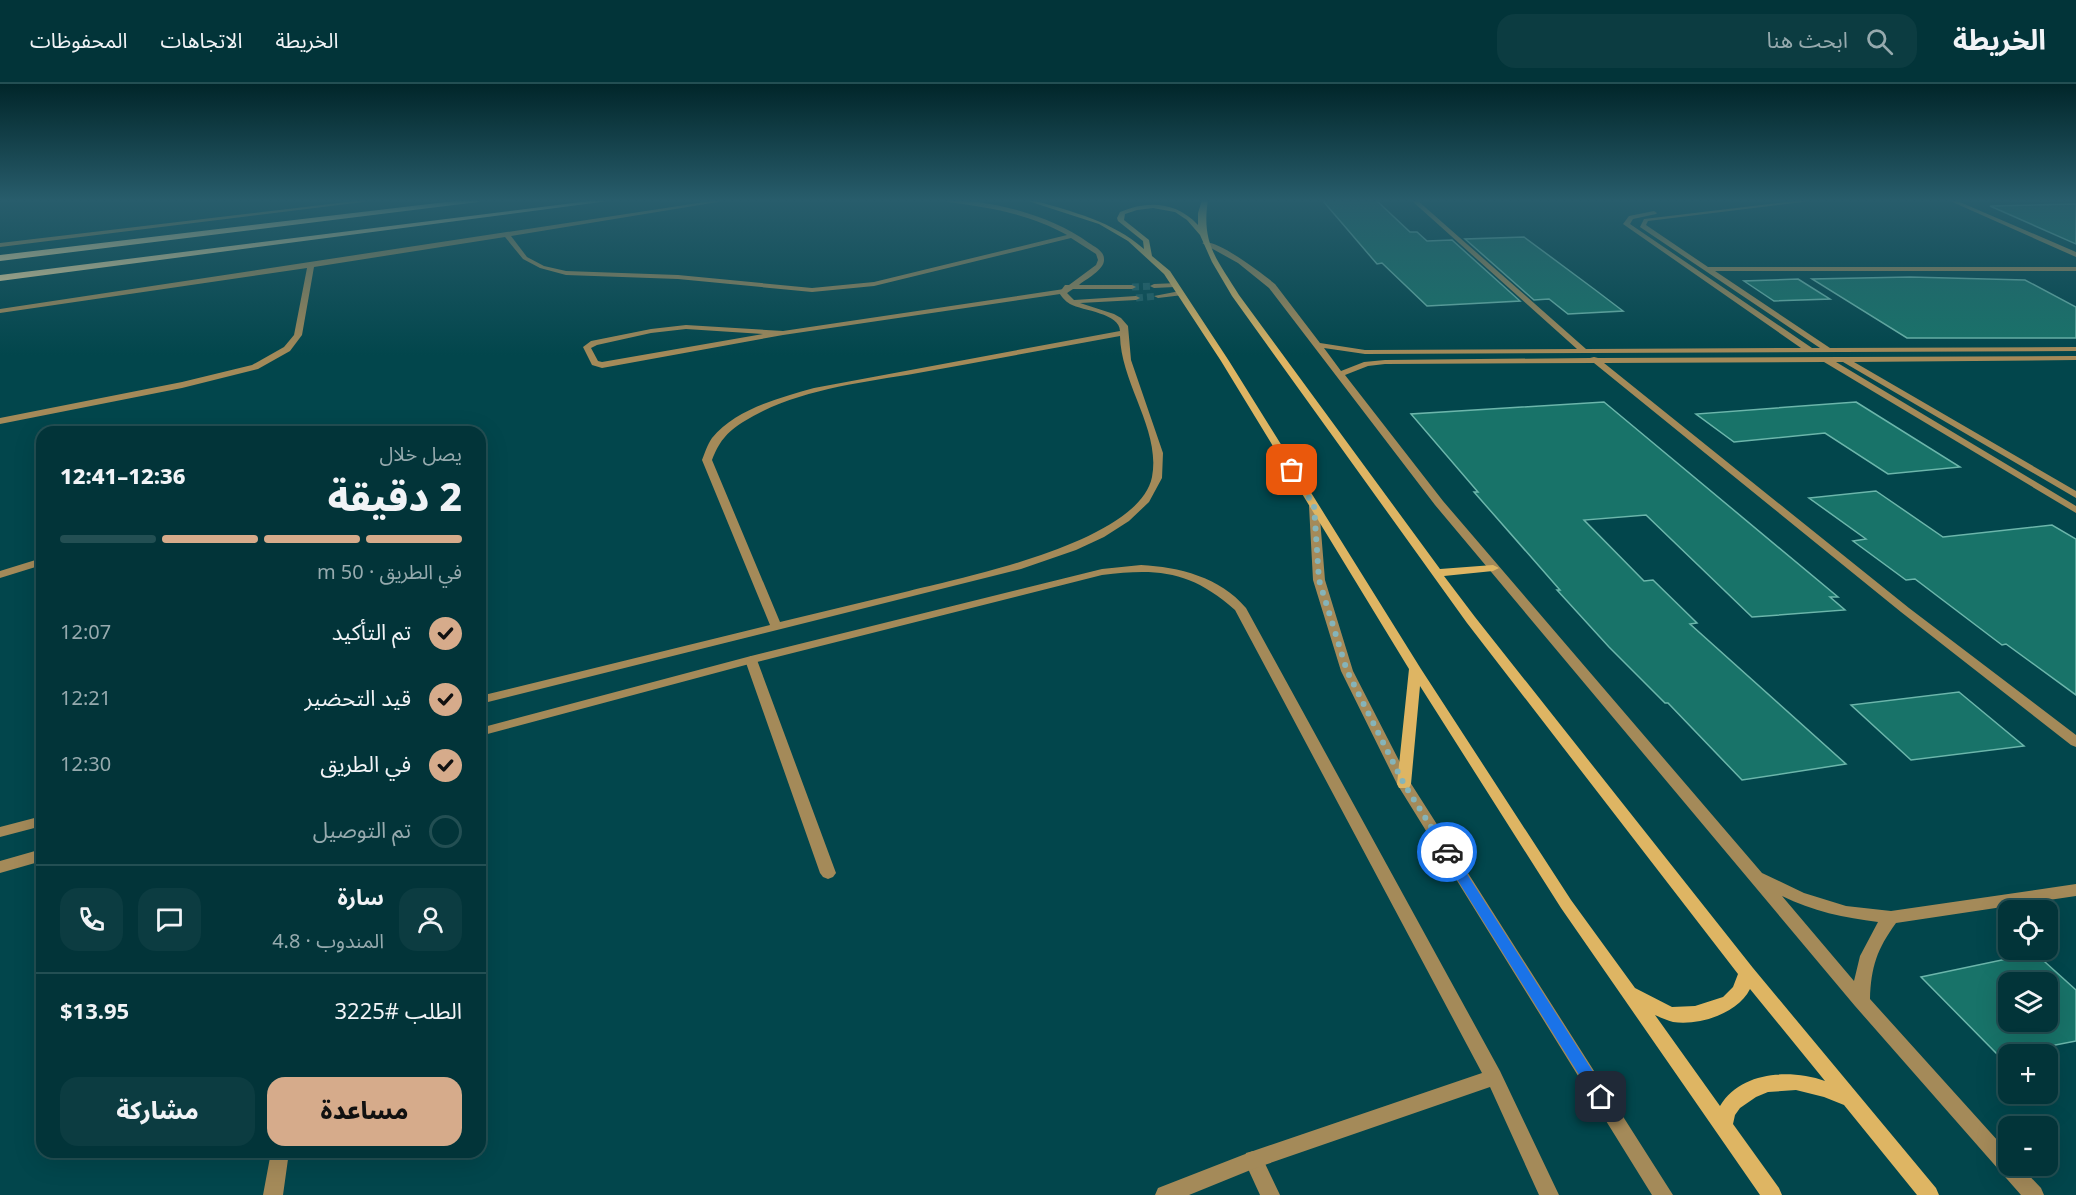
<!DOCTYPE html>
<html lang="ar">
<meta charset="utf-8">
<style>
:root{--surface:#023439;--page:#0c3c41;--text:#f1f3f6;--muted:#96aaae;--line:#234f53;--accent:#d6ab8b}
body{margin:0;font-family:Georgia,"Noto Sans Arabic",serif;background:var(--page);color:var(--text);direction:rtl;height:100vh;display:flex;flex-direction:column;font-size:22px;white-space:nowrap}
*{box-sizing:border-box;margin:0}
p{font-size:20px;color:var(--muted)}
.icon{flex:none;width:33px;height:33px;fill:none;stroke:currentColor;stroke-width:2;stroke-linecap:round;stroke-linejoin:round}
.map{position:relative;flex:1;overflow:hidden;direction:ltr}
.panel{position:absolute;left:36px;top:342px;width:450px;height:732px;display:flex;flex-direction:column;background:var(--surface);border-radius:18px;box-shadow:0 6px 24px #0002,0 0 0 2px var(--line);direction:rtl}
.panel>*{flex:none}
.fabs{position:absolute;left:1998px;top:816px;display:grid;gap:12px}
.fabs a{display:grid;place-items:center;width:60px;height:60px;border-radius:12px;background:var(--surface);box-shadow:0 6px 24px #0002,0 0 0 2px var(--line);font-size:30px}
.pin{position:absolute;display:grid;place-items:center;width:51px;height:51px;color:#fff;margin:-26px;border-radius:12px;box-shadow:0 3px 9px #0006}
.courier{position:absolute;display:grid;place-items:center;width:60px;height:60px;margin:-30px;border:4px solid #1a73e8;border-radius:50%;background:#fff;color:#222;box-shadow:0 2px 8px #0007}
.summary em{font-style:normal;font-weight:800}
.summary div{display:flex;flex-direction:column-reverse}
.summary{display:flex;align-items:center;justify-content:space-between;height:102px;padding:0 24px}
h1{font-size:39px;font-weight:800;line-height:45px}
.bar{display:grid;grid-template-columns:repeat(4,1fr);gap:9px 6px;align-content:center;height:72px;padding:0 24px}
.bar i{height:8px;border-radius:4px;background:var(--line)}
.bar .selected{background:var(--accent)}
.bar p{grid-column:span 4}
.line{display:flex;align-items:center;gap:15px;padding:0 24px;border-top:2px solid var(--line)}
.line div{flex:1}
.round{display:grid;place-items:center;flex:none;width:63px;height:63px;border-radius:18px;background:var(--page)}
ol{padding:0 24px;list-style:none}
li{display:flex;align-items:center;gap:18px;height:66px}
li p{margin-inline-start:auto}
li .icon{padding:6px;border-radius:50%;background:var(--accent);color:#111;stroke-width:4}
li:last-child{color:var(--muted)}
li i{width:33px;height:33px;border:3px solid var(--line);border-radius:50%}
.cta{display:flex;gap:12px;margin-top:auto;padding:12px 24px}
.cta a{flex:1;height:69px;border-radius:18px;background:var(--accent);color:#111;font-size:24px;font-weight:800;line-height:69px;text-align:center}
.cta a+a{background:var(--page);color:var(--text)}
header{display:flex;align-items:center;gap:36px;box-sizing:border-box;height:84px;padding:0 30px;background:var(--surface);border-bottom:2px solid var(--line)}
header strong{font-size:28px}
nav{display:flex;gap:33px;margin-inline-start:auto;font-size:21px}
.search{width:420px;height:54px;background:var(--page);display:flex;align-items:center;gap:15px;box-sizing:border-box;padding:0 21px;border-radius:18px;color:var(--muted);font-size:22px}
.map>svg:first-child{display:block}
.building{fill:#187369;stroke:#6cb6ab;stroke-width:1.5;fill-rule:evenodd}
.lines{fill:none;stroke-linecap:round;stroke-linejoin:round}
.minor-tunnel{stroke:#206065;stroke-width:7;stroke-dasharray:7 4;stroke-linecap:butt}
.service{fill:#a48a59;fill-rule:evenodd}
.minor{fill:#a48a59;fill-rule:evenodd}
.secondary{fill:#deb563;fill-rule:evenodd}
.primary{fill:#f9da9f;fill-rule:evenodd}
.route{fill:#1a73e8}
.done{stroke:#85b4b9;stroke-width:6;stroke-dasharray:0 10.8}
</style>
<header>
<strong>الخريطة</strong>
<div class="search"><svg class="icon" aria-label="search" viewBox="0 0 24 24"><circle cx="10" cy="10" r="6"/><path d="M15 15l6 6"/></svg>ابحث هنا</div>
<nav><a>الخريطة</a><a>الاتجاهات</a><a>المحفوظات</a></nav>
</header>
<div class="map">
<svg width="2076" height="1111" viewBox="0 0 2076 1111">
<rect width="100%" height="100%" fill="#02464c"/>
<path class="building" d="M1376,116L1410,148H1417L1427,157L1452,156L1520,217L1427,222L1382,179L1377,180L1323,117Z
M2076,120V160L1990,122Z
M1524,153L1594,205L1623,227L1568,230L1549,215L1534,216L1465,155Z
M1910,193L2025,196L2076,223V254H1907L1812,195Z
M1798,195L1830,215L1774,217L1744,197Z
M1604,318L1838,513H1830L1845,526L1752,533L1646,431L1584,436L1644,497L1653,496L1697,539L1690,540L1846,680L1742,696L1668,619H1665L1609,563L1557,506H1560L1474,408H1478L1411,330Z
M1856,318L1960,383L1888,390L1825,349L1734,358L1696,330Z
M1876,407L1943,453L2052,441L2076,455V611L2006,560L2002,561L1915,495L1906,496L1853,457L1866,455L1809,414Z
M1959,608L2024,662L1911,676L1851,621Z
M2035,869L2076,906V957L2008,970L2001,974L1921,893ZM2008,898H2048V938H2008Z"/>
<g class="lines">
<path class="minor-tunnel" d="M1132,203L1154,202
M1136,214L1158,212"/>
<path class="service" d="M1064,205L1068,207L1067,209L783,251L602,284L592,281L583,263L591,257L651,245L686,241L783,247ZM686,245L763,250L602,278L598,277L591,264L597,261L651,249Z
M751,572L757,576L836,789L833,793L828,795L823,793L820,789L745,576Z
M1253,1067L1260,1069L1280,1111H1260L1244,1076L1246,1069Z"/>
<path class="minor" d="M364,116H379L0,163V159Z
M718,116H730L511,152L527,173L544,182L566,187L678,191L812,204L874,198L1067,151C1030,130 988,123 947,118L944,116C993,116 1050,131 1089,159C1095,163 1104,167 1104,175C1105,186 1086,195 1079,201H1132L1136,203L1132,205H1073L1067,209L1074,216L1136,212L1140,214L1136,216L1080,219L1114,230L1121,234L1128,242L1131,276L1163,369L1162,394L1149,418L1129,437L1104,453L1076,466L1021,485L480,620V612L770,541L702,376C705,369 707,361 712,354C736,325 779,314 814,304L1120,247C1120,229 1083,227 1070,220C1065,217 1063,214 1059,209L1065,201H1069L1096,181L1098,176L1096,170L1071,154L874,202L812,208L678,195L566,191L540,184L523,175L505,153L314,183L302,251L290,267L258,285L182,304L0,340V334L182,298L252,281L284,263L294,251L307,184L0,229V225ZM1120,252C1121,300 1161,346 1152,393C1139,458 965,493 909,507C866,517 823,528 780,538L712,376C719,358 726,349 743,338C794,306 859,299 918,289C985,277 1053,264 1120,252Z
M1411,116H1417L1586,265L1801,264L1623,140L1629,132L1654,127L1657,129L1656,130L1633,135L1630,140L1812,264H1820L1640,143L1644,135L1804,116H1819L1648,137L1646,141L1708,183H2076V187H1715L1830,264L2076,263V267L1365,270L1324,264L1341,287L1364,278L1385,276L1590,274L1594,273L1598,274L2076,272V276L1854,278L2076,407V414L1843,278H1836L2076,422V429L1824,278L1604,279L1909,524L2076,651V663L2071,661L1901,528L1594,279L1385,280L1368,282L1345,291L1443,417L1762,789L1804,809L1846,822L1891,827L2076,800V812L1896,839C1877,865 1871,883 1870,915L2008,1068V1082H2020L2041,1104L2044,1111H2021L1855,922L1435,421L1269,204L1238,179L1202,159C1215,153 1263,190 1275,200L1320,259L1365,266L1577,265ZM1782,812C1812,827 1845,834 1878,838L1860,872L1854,897Z
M1948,116H1955L2076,168V173Z
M1178,199V203H1175L1154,204L1150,202L1154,200Z
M1180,207H1183V211L1158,214L1154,212Z
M1314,419L1319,422L1325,496L1353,587L1410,698L1673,1111H1652L1397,700L1341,587L1313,496L1309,422Z
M42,474V481L0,494V487Z
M1141,481C1179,483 1220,493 1246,524L1500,987L1559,1111H1539L1490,1003L1253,1085L1189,1111H1155L1158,1104L1253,1067L1482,989L1235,526C1191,487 1159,484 1102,491L753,579L480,652V644L751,572L1102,485Z
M42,732V742L0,753V743Z
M42,765V777L0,789V777Z
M271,1068H289L283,1111H263Z"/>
<path class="secondary" d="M1025,116H1033C1073,128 1112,137 1144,165L1143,157L1118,137L1117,134L1120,128C1148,116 1177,118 1198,141V129L1202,116H1208C1201,160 1217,175 1239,211L1440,485L1493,481L1499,484L1493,487L1444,492L1475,533L1753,884L1936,1104L1939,1111H1917L1844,1021L1824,1013L1796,1006L1768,1008L1756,1013L1740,1024L1735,1031L1733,1040L1779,1104L1782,1111H1760L1561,824L1420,602L1411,700L1409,704H1399L1397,700L1409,585L1221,277L1164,190L1128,157L1099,140ZM1153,124L1175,128L1187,136L1200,151L1212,178L1232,212L1467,539L1738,890L1733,903L1723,913L1695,922L1672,923L1635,904L1571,816L1421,585L1229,277L1170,187L1152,172L1149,156L1124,136L1125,130L1137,126ZM1750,905L1825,997C1790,985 1741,987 1720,1022L1655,931C1661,934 1667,936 1673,938C1700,942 1738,929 1750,905Z"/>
<path class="primary" d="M463,116H482L478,118L0,177V171Z
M597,116H616L0,197V191Z"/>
</g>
<linearGradient id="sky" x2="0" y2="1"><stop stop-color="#01262a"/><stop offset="0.43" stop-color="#285d6c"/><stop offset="1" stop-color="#285d6c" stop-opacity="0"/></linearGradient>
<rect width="2076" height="271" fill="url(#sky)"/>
<path class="route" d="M1447,763L1451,765L1606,1008L1608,1013L1606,1018L1601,1020L1596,1018L1442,771V765Z"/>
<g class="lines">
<path class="done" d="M1292,386L1314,422L1319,496L1347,587L1404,700L1447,768"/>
</g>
</svg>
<div class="fabs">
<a><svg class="icon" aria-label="locate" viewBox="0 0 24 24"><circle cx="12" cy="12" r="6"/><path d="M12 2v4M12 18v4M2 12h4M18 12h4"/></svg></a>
<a><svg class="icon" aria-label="layers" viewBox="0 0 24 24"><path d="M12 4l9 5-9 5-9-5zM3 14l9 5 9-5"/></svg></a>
<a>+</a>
<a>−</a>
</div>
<div class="pin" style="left:1292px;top:386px;background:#ea580c"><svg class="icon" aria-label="bag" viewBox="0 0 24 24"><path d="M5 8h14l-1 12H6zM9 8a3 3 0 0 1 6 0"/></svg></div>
<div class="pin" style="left:1601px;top:1013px;background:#1f2937"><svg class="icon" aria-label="home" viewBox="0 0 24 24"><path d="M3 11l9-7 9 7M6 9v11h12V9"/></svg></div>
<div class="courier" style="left:1447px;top:768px"><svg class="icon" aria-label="car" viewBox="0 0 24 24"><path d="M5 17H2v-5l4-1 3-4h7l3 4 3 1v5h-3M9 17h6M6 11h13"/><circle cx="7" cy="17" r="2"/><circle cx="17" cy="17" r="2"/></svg></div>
<section class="panel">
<div class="summary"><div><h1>2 دقيقة</h1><p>يصل خلال</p></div><em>12:36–12:41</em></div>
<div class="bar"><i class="selected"></i><i class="selected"></i><i class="selected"></i><i></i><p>في الطريق · 50 m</p></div>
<ol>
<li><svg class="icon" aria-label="check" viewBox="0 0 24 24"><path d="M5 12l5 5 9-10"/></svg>تم التأكيد<p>12:07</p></li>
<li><svg class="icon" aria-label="check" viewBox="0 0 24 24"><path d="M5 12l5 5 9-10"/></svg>قيد التحضير<p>12:21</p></li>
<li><svg class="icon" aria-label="check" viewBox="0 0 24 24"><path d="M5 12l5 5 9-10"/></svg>في الطريق<p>12:30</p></li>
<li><i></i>تم التوصيل</li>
</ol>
<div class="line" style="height:108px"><a class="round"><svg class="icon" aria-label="person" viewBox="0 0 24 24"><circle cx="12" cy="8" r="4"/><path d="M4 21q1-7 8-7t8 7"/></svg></a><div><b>سارة</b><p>المندوب · 4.8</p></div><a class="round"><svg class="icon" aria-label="chat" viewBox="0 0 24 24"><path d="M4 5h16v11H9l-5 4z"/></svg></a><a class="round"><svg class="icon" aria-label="phone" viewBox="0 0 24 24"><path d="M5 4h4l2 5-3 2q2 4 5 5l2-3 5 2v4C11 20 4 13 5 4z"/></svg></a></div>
<div class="line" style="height:78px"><div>الطلب #3225</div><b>$13.95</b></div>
<div class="cta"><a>مساعدة</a><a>مشاركة</a></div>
</section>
</div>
